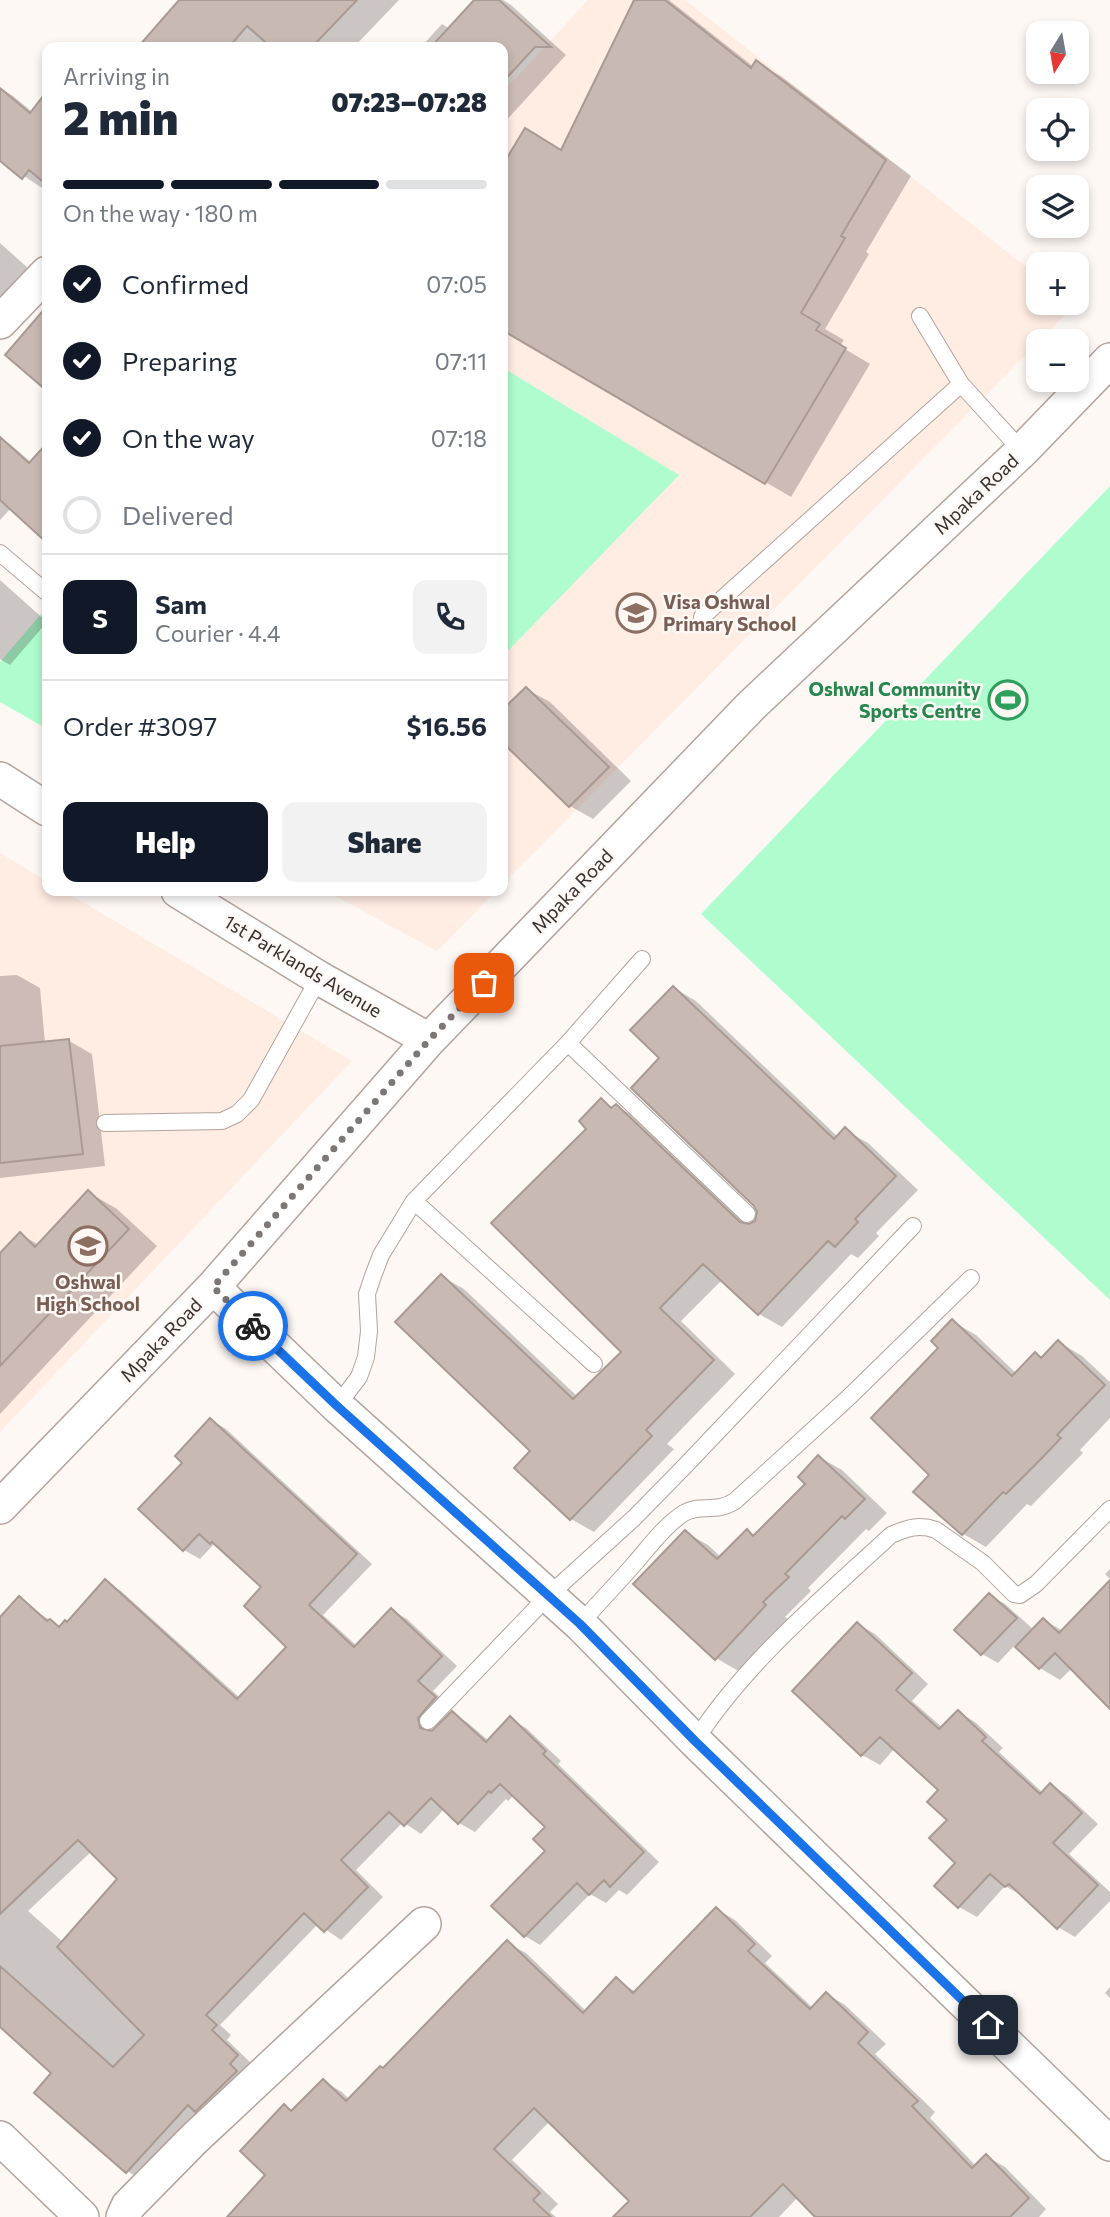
<!DOCTYPE html>
<meta charset="utf-8">
<style>
:root{--surface:#fff;--page:#f2f2f3;--text:#1f2937;--muted:#747a83;--line:#e0e1e3;--accent:#111827}
body{margin:0;font-family:Commissioner,sans-serif;background:var(--page);color:var(--text);height:100vh;display:flex;flex-direction:column;font-size:26px;white-space:nowrap}
*{box-sizing:border-box;margin:0}
p{font-size:23px;color:var(--muted)}
.icon{flex:none;width:38px;height:38px;fill:none;stroke:currentColor;stroke-width:2;stroke-linecap:round;stroke-linejoin:round}
.map{position:relative;flex:1;overflow:hidden}
.panel{position:absolute;left:42px;top:42px;width:466px;height:854px;display:flex;flex-direction:column;background:var(--surface);border-radius:14px;box-shadow:0 4px 10px #0003}
.panel>*{flex:none}
.needle{width:46px;rotate:191deg}
.buttons{position:absolute;left:1026px;top:21px;display:grid;gap:14px}
.buttons a{display:grid;place-items:center;width:63px;height:63px;border-radius:14px;background:var(--surface);box-shadow:0 4px 10px #0003;font-size:35px}
.pin{position:absolute;display:grid;place-items:center;width:60px;height:60px;color:#fff;margin:-30px;border-radius:14px;box-shadow:0 4px 10px #0006}
.courier{position:absolute;display:grid;place-items:center;width:70px;height:70px;margin:-35px;border:5px solid #1a73e8;border-radius:50%;background:#fff;color:#222;box-shadow:0 2px 9px #0007}
.overview em{font-style:normal;font-weight:800}
.overview div{display:flex;flex-direction:column-reverse}
.overview{display:flex;align-items:center;justify-content:space-between;height:119px;padding:0 21px}
h1{font-size:46px;font-weight:800;line-height:52px}
.bar{display:grid;grid-template-columns:repeat(4,1fr);gap:10px 7px;align-content:center;height:84px;padding:0 21px}
.bar i{height:9px;border-radius:5px;background:var(--line)}
.bar .active{background:var(--accent)}
.bar p{grid-column:span 4}
.line{display:flex;align-items:center;gap:18px;padding:0 21px;border-top:2px solid var(--line)}
.line div{flex:1}
.round{display:grid;place-items:center;flex:none;width:74px;height:74px;border-radius:14px;background:var(--page)}
ol{padding:0 21px;list-style:none}
li{display:flex;align-items:center;gap:21px;height:77px}
li p{margin-inline-start:auto}
li .icon{padding:7px;border-radius:50%;background:var(--accent);color:#fff;stroke-width:4}
li:last-child{color:var(--muted)}
li i{width:38px;height:38px;border:4px solid var(--line);border-radius:50%}
.primary-button{display:flex;gap:14px;margin-top:auto;padding:14px 21px}
.primary-button a{flex:1;height:80px;border-radius:14px;background:var(--accent);color:#fff;font-size:28px;font-weight:800;line-height:80px;text-align:center}
.primary-button a+a{background:var(--page);color:var(--text)}
.map>svg:first-child{display:block}
.built{fill:#ffece3}
.green{fill:#affcce}
.shadow{fill:#0003;fill-rule:evenodd}
.building{fill:#c8b9b2;stroke:#a99a93;stroke-width:2}
.lines{fill:none;stroke-linecap:round;stroke-linejoin:round}
.service-casing{stroke:#b2a39d;stroke-width:18}
.minor-casing{stroke:#b2a39d;stroke-width:36}
.service{stroke:#fff;stroke-width:16}
.minor{stroke:#fff;stroke-width:33}
.done{stroke:#7c7674;stroke-width:7;stroke-dasharray:0 12.6}
.route{stroke:#1a73e8;stroke-width:9}
.labels{text-anchor:middle;stroke-width:5;stroke-linejoin:round;paint-order:stroke}
.street-label{font-size:19px;fill:#36302e;stroke:#fef8f5}
.education-label{font-size:19px;font-weight:bold;fill:#785e54;stroke:#fef8f5;text-anchor:start}
.leisure-label{font-size:19px;font-weight:bold;fill:#27864d;stroke:#fef8f5;text-anchor:end}
</style>
<div class="map">
<svg width="1110" height="2217" viewBox="0 0 1110 2217">
<rect width="100%" height="100%" fill="#fef8f5"/>
<path class="built" d="M588,0H685L1038,276V303H1072L1075,305L502,885V93Z
M0,853L47,881V891H64L352,1061L0,1432Z
M326,891H496L437,951Z"/>
<path class="green" d="M502,367L679,475L502,657Z
M1110,486V1300L701,914Z
M47,607V729L0,702V662Z"/>
<path class="shadow" d="M399,0L354,47H273L271,45L270,47H140L181,0Z
M477,0H503L511,5L566,55L502,125V47H421L442,24L450,29Z
M636,0H669L754,67L757,63L782,77L911,176L866,252L869,254L825,329L844,340L840,346L870,364L791,497L502,328L562,152Z
M0,88L13,96L47,124V183L42,188L0,160Z
M0,243L28,268L0,298Z
M0,438L11,445L32,463L34,461L47,468V540L11,508L0,520Z
M0,580L47,622L10,665L0,659Z
M526,689L550,702L631,781L593,819L570,806Z
M17,975L40,988L45,1043L69,1041L92,1054L105,1166L0,1178V976Z
M674,988L696,1001L838,1137L845,1130L868,1143L918,1190L876,1233L879,1236L858,1258L851,1254L782,1327L759,1314L723,1279L681,1321L735,1374L667,1444L674,1449L594,1532L571,1519L441,1276L464,1289L578,1397L624,1352L589,1128L601,1101L614,1108L616,1106L639,1119L751,1225L757,1222L759,1211L661,1058Z
M88,1192L117,1209L157,1246L0,1414V1255L20,1234L39,1245Z
M952,1321L976,1335L1017,1374L1035,1354L1043,1359L1059,1342L1082,1356L1110,1382V1418L1080,1450L1083,1453L1031,1506L1027,1504L986,1547L963,1534L932,1475L940,1348Z
M211,1420L226,1429L372,1564L323,1615L357,1646L391,1610L407,1619L457,1666L433,1691L451,1707L431,1730L433,1732L452,1714L468,1723L489,1741L510,1719L526,1728L561,1761L558,1764L659,1862L627,1895L619,1890L606,1903L590,1894L540,1945L525,1936L548,1851L547,1827L514,1795L508,1801L506,1799L475,1832L459,1823L444,1809L421,1834L403,1822L356,1870L383,1897L341,1940L318,1924L220,2025L231,2035L227,2040L253,2065L141,2179L125,2170L54,2073L0,2020V1645L32,1609L61,1627L67,1624L105,1581L121,1591L240,1698L289,1647L264,1587L223,1549L214,1544L200,1559L184,1550L185,1463ZM92,1851L120,1879L63,1942L28,1911Z
M819,1457L842,1470L887,1513L869,1531L866,1529L808,1588L811,1591L785,1617L788,1619L740,1672L716,1658L685,1532L708,1545L721,1557L747,1531L756,1536L807,1484Z
M1110,1569V1579L1105,1574Z
M1110,1583V1706L1072,1668L1060,1680L1040,1668L1015,1645L998,1663L982,1654L957,1630L989,1595L1005,1604L1034,1630L1044,1620L1063,1631Z
M858,1624L875,1634L928,1684L912,1701L943,1728L958,1712L975,1722L1003,1748L999,1752L1043,1793L1050,1785L1067,1795L1098,1824L1069,1854L1110,1892V1901L1075,1937L1058,1927L1023,1896L1005,1886L977,1917L959,1907L936,1886L957,1863L949,1820L940,1790L895,1748L880,1765L862,1755L794,1691Z
M716,1909L735,1920L772,1956L765,1963L813,2008L827,1994L845,2005L886,2044L875,2054L935,2112L930,2118L976,2166L986,2156L1005,2167L1046,2209L1039,2217H819L798,2197L779,2217H615L632,2201L550,2121L512,2160L558,2204L550,2212L556,2217H229L268,2175L284,2107L293,2112L323,2081L342,2092L350,2100L384,2070L507,1943L526,1953L586,2011L616,1980L636,1992Z
M1110,1987V1998L1105,1993Z"/>
<path class="building" d="M179,0H357L312,47H271L247,26L229,47H138Z
M474,0H499L551,47H535L502,83V47H431Z
M634,0H665L751,68L756,60L886,160L841,236L845,238L801,313L820,324L816,330L846,348L765,484L502,330V166L525,128L561,150Z
M0,88L30,113L47,91V185L29,170L22,179L0,161Z
M47,306V391L5,355Z
M0,437L29,463L47,443V543L0,500Z
M526,687L609,767L569,807L502,742V710Z
M673,986L834,1139L845,1127L896,1176L855,1219L858,1222L835,1247L828,1241L758,1315L703,1264L660,1308L714,1360L646,1430L652,1436L570,1520L514,1468L530,1451L395,1322L441,1274L573,1399L621,1352L491,1223L586,1129L579,1121L601,1098L611,1108L616,1104L740,1222L749,1224L755,1221L757,1212L754,1206L631,1088L659,1058L630,1030Z
M69,1039L83,1154L0,1163V1046Z
M88,1190L129,1229L0,1366V1253L20,1232L35,1247Z
M952,1319L1012,1376L1035,1352L1041,1358L1058,1340L1105,1385L1057,1435L1061,1438L1040,1460L1006,1494L1003,1492L962,1535L913,1492L929,1475L871,1418L938,1348L931,1341Z
M210,1418L357,1554L309,1605L354,1647L391,1608L442,1656L418,1681L436,1697L418,1718L420,1728L432,1731L452,1711L486,1742L510,1716L546,1751L543,1754L644,1852L610,1887L604,1880L589,1895L577,1883L524,1937L491,1906L545,1851L533,1839L545,1827L500,1784L491,1793L489,1791L458,1824L431,1798L404,1826L389,1812L341,1860L368,1887L324,1932L304,1913L206,2015L217,2025L212,2030L238,2055L230,2064L237,2071L195,2112L188,2105L126,2173L34,2093L51,2073L0,2027V1966L113,2067L144,2035L57,1947L117,1879L78,1840L0,1914V1617L19,1596L47,1621L50,1619L59,1627L65,1620L67,1622L105,1579L237,1699L286,1647L244,1606L261,1587L212,1542L210,1544L199,1534L183,1551L138,1509L182,1463L175,1456Z
M818,1455L865,1499L845,1519L842,1516L785,1574L789,1577L763,1602L766,1605L715,1660L633,1584L685,1530L717,1559L747,1529L753,1536L805,1484L798,1477Z
M1110,1580V1709L1055,1653L1039,1669L1015,1647L1043,1618L1059,1633Z
M989,1593L1017,1618L981,1655L954,1630Z
M857,1622L912,1673L896,1690L939,1729L958,1710L986,1737L982,1741L1040,1794L1050,1783L1082,1813L1053,1843L1098,1885L1057,1929L1009,1884L1005,1887L990,1874L958,1908L934,1886L955,1863L929,1838L947,1820L927,1802L938,1790L880,1737L861,1756L792,1691Z
M716,1907L755,1944L748,1951L810,2009L826,1992L868,2032L858,2043L918,2101L912,2106L972,2168L986,2154L1029,2198L1010,2217H815L783,2184L750,2217H613L629,2201L534,2108L494,2149L540,2193L533,2200L551,2217H227L265,2175L240,2151L284,2104L291,2111L323,2079L346,2101L380,2066L383,2068L507,1940L583,2013L616,1977L633,1993Z"/>
<g class="lines">
<g class="service-casing">
<path id="service" d="M920,316L961,384L1022,451
M0,553L46,592
M702,617L961,384
M568,1043L747,1214
M105,1123L222,1121L237,1114L251,1100L319,978
M414,1201L594,1364
M337,1406L359,1377L366,1357L369,1331L367,1294L373,1276L381,1255L414,1201L568,1043L642,959
M580,1624C598,1603 617,1584 635,1563C649,1547 665,1525 684,1513C701,1503 715,1514 735,1501L847,1399L971,1278
M428,1721L548,1596L634,1518L685,1466L913,1226
M695,1741C745,1663 823,1598 891,1535C907,1528 919,1524 936,1530L983,1563L1014,1594L1020,1595L1036,1584L1110,1509"/>
</g>
<g class="minor-casing">
<path id="minor" d="M0,322L47,273
M0,779L47,809
M178,891L319,978L429,1040
M213,1287L337,1406L580,1624L695,1741L1110,2144
M0,1507L213,1287L429,1040L751,706L1022,451L1110,360
M0,2138L82,2217
M123,2217L128,2206L194,2139L424,1924"/>
</g>
<use href="#service" class="service"/>
<use href="#minor" class="minor"/>
</g>
<g class="lines">
<path class="done" d="M253,1326L213,1287L429,1040L484,983"/>
<path class="route" d="M253,1326L337,1406L580,1624L695,1741L988,2025"/>
</g>
<defs>
<g id="school-ring" transform="scale(2.0125)"><circle r="9.5" fill="#fef8f5" stroke="#8d6e63" stroke-width="1.5"/><path d="M0-5L7-2L0 1L-7-2ZM-4 1L0 2.5L4 1V4Q0 6-4 4Z" fill="#8d6e63"/></g>
<g id="stadium-ring" transform="scale(2.0125)"><circle r="9.5" fill="#fef8f5" stroke="#2e9e5b" stroke-width="1.5"/><path d="M0-5a6.5 5 0 1 0 0 10a6.5 5 0 1 0 0-10ZM-3.5-1.8h7v3.6h-7Z" fill="#2e9e5b"/></g>
</defs>
<g fill-rule="evenodd">
<use href="#school-ring" x="636" y="613"/>
<use href="#stadium-ring" x="1008" y="700"/>
<use href="#school-ring" x="88" y="1246"/>
</g>
<g class="labels">
<g class="street-label">
<text transform="translate(976 494) rotate(-43)" y="7">Mpaka Road</text>
<text transform="translate(572 891) rotate(-46)" y="7">Mpaka Road</text>
<text transform="translate(303 966) rotate(31)" y="7">1st Parklands Avenue</text>
<text transform="translate(161 1340) rotate(-46)" y="7">Mpaka Road</text>
</g>
<g class="education-label">
<text x="663" y="609">Visa Oshwal<tspan x="663" dy="22">Primary School</tspan></text>
<text x="88" y="1289" text-anchor="middle">Oshwal<tspan x="88" dy="22">High School</tspan></text>
</g>
<g class="leisure-label">
<text x="981" y="696">Oshwal Community<tspan x="981" dy="22">Sports Centre</tspan></text>
</g>
</g>
</svg>
<div class="buttons">
<a><svg class="needle" viewBox="-14 -14 28 28"><path d="M0-13l5 13h-10z" fill="#e53935"/><path d="M0 13l5-13h-10z" fill="#747a83"/></svg></a>
<a><svg class="icon" aria-label="locate" viewBox="0 0 24 24"><circle cx="12" cy="12" r="6"/><path d="M12 2v4M12 18v4M2 12h4M18 12h4"/></svg></a>
<a><svg class="icon" aria-label="layers" viewBox="0 0 24 24"><path d="M12 4l9 5-9 5-9-5zM3 14l9 5 9-5"/></svg></a>
<a>+</a>
<a>−</a>
</div>
<div class="pin" style="left:484px;top:983px;background:#ea580c"><svg class="icon" aria-label="bag" viewBox="0 0 24 24"><path d="M5 8h14l-1 12H6zM9 8a3 3 0 0 1 6 0"/></svg></div>
<div class="pin" style="left:988px;top:2025px;background:#1f2937"><svg class="icon" aria-label="home" viewBox="0 0 24 24"><path d="M3 11l9-7 9 7M6 9v11h12V9"/></svg></div>
<div class="courier" style="left:253px;top:1326px"><svg class="icon" aria-label="bike" viewBox="0 0 24 24"><circle cx="6" cy="16" r="4"/><circle cx="18" cy="16" r="4"/><path d="M6 16l4-8h5l3 8M10 8l3 8H6M13 5h3"/></svg></div>
<section class="panel">
<div class="overview"><div><h1>2 min</h1><p>Arriving in</p></div><em>07:23–07:28</em></div>
<div class="bar"><i class="active"></i><i class="active"></i><i class="active"></i><i></i><p>On the way · 180 m</p></div>
<ol>
<li><svg class="icon" aria-label="check" viewBox="0 0 24 24"><path d="M5 12l5 5 9-10"/></svg>Confirmed<p>07:05</p></li>
<li><svg class="icon" aria-label="check" viewBox="0 0 24 24"><path d="M5 12l5 5 9-10"/></svg>Preparing<p>07:11</p></li>
<li><svg class="icon" aria-label="check" viewBox="0 0 24 24"><path d="M5 12l5 5 9-10"/></svg>On the way<p>07:18</p></li>
<li><i></i>Delivered</li>
</ol>
<div class="line" style="height:126px"><b class="round" style="background:var(--accent);color:#fff">S</b><div><b>Sam</b><p>Courier · 4.4</p></div><a class="round"><svg class="icon" aria-label="phone" viewBox="0 0 24 24"><path d="M5 4h4l2 5-3 2q2 4 5 5l2-3 5 2v4C11 20 4 13 5 4z"/></svg></a></div>
<div class="line" style="height:91px"><div>Order #3097</div><b>$16.56</b></div>
<div class="primary-button"><a>Help</a><a>Share</a></div>
</section>
</div>
